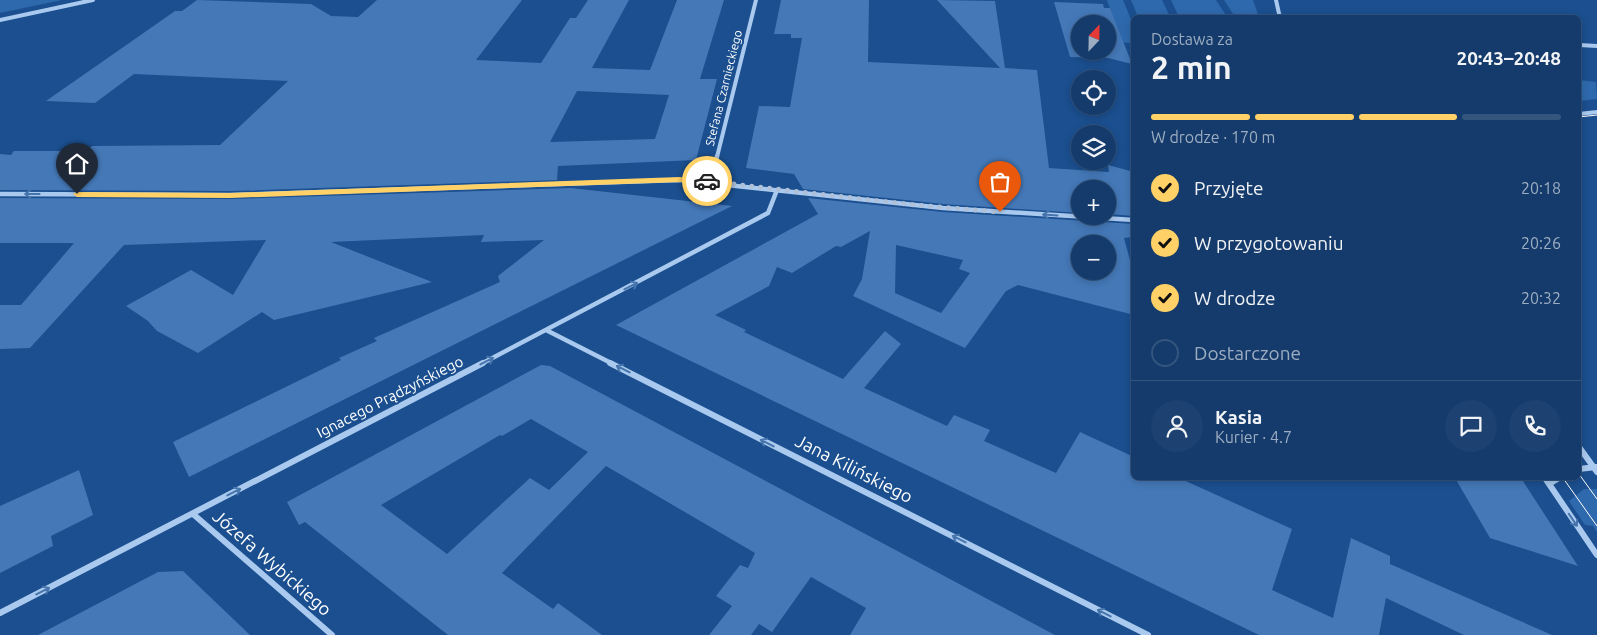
<!DOCTYPE html>
<html lang="pl">
<meta charset="utf-8">
<style>
:root{--surface:#143b6b;--page:#1d4271;--text:#f1f3f6;--muted:#9dadc1;--line:#33557e;--accent:#ffd166}
body{margin:0;font-family:Ubuntu,sans-serif;background:var(--page);color:var(--text);height:100vh;display:flex;flex-direction:column;font-size:19px;white-space:nowrap}
*{box-sizing:border-box;margin:0}
p{font-size:16px;color:var(--muted)}
.icon{flex:none;width:28px;height:28px;fill:none;stroke:currentColor;stroke-width:2;stroke-linecap:round;stroke-linejoin:round}
.map{position:relative;flex:1;overflow:hidden}
.details{position:absolute;left:1131px;top:15px;width:450px;height:465px;display:flex;flex-direction:column;background:var(--surface);border-radius:8px;box-shadow:0 2px 8px #0003,0 0 0 1px var(--line)}
.details>*{flex:none}
.needle{width:32px;rotate:22deg}
.tools{position:absolute;left:1071px;top:15px;display:grid;gap:10px}
.tools a{display:grid;place-items:center;width:45px;height:45px;border-radius:50%;background:var(--surface);box-shadow:0 2px 8px #0003,0 0 0 1px var(--line);font-size:25px}
.pin{position:absolute;display:grid;place-items:center;width:42px;height:42px;color:#fff;margin:-51px -21px;border-radius:50% 50% 50% 0;rotate:-45deg;box-shadow:0 0 5px #0007}
.pin .icon{rotate:45deg}
.courier{position:absolute;display:grid;place-items:center;width:50px;height:50px;margin:-25px;border:4px solid #ffd166;border-radius:50%;background:#fff;color:#222;box-shadow:0 1px 6px #0007}
.head em{font-style:normal;font-weight:600}
.head div{display:flex;flex-direction:column-reverse}
.head{display:flex;align-items:center;justify-content:space-between;height:85px;padding:0 20px}
h1{font-size:32px;font-weight:600;line-height:38px}
.bar{display:grid;grid-template-columns:repeat(4,1fr);gap:8px 5px;align-content:center;height:60px;padding:0 20px}
.bar i{height:6px;border-radius:4px;background:var(--line)}
.bar .active{background:var(--accent)}
.bar p{grid-column:span 4}
.line{display:flex;align-items:center;gap:12px;padding:0 20px;border-top:1px solid var(--line)}
.line div{flex:1}
.round{display:grid;place-items:center;flex:none;width:52px;height:52px;border-radius:26px;background:var(--page)}
ol{padding:0 20px;list-style:none}
li{display:flex;align-items:center;gap:15px;height:55px}
li p{margin-inline-start:auto}
li .icon{padding:5px;border-radius:50%;background:var(--accent);color:#111;stroke-width:4}
li:last-child{color:var(--muted)}
li i{width:28px;height:28px;border:2px solid var(--line);border-radius:50%}
.map>svg:first-child{display:block}
.green{fill:#2e69ad}
.building{fill:#4478b7;fill-rule:evenodd}
.lines{fill:none;stroke-linecap:round;stroke-linejoin:round}
.street-far2{stroke:#a9c9ee;stroke-width:4}
.street-far1{stroke:#a9c9ee;stroke-width:4.5}
.street{stroke:#a9c9ee;stroke-width:6}
.tram{stroke:#fff;stroke-width:1}
.oneway{stroke:#4674ac}
.route{fill:#ffd166}
.done{stroke:#afc1d8;stroke-width:5;stroke-dasharray:0 9}
.labels{text-anchor:middle;stroke-width:4;stroke-linejoin:round;paint-order:stroke}
.far-street-label{font-size:12px;fill:#fff;stroke:#1b4f8f}
.street-label{font-size:15px;fill:#fff;stroke:#1b4f8f}
.near-street-label{font-size:18px;fill:#fff;stroke:#1b4f8f}
</style>
<div class="map">
<svg width="1597" height="635" viewBox="0 0 1597 635">
<rect width="100%" height="100%" fill="#1b4f8f"/>
<path class="green" d="M0,0H62L0,13Z
M1107,0H1123L1134,27V43L1108,42V24L1114,19Z
M1131,0H1162L1170,17H1138Z
M1171,0H1216L1227,17H1179Z
M1224,0H1253L1259,17H1235Z
M1579,80L1596,82L1597,99L1579,101Z
M1584,489H1597V532L1593,526L1585,525L1569,501Z"/>
<path class="building" d="M197,0L311,4L331,16L358,17L377,0H522L476,60L541,63L570,18H576L588,0H629L592,68L650,70L677,0H724L700,79H717L696,160L558,166L557,180L230,191L0,190V154L11,155L14,151H86L92,146L220,145L288,81L134,74L95,103L46,101L175,11H182ZM577,91L669,95L655,139L550,142Z
M781,0H869L868,62L1000,68L937,0L995,1L1005,68L1037,70L1049,168L1109,172L1108,165L1134,172V216L1108,214V189H1080V213L943,204L803,189L794,174L746,168L759,106L790,107L802,38H791V34H774Z
M1054,2L1103,4L1104,8H1110L1132,64L1108,58L1070,57ZM1080,24H1108V51H1080Z
M571,188L732,206L189,477L173,442L341,360L339,358L377,341L374,338L500,282L498,276L544,240L481,242L484,235L331,242L432,282L274,320L262,312L198,353L157,331L148,321L126,306L191,270L233,295L266,240L124,245L30,348L0,349V305H21L74,243H0V198L230,199Z
M808,198L943,212L1134,224V237L1124,238L1134,275V315L1018,285L1006,291L965,348L853,296L862,279L870,231L841,247L836,246L792,273L777,267L769,286L715,315L746,330L744,332L843,379L885,331L901,344L864,388L947,426L954,415L990,430L984,441L1056,473L1080,432L1134,457V478H1179L1292,529L1272,590L1333,618L1351,538L1390,556V564L1552,635H1464L1386,598L1379,635H1259L616,325L818,214ZM1080,244H1108V271H1080ZM896,245L963,260L959,269L970,273L941,313L895,293Z
M541,365L550,366L1055,635H850L866,608L811,577L772,632L759,624L751,635H709L732,606L716,596L740,565L748,568L755,553L606,466L502,573L553,609L558,603L602,635H448L305,522L299,525L287,502ZM531,419L588,452L549,490L530,478L447,554L381,505L500,435L502,436Z
M79,470L93,515L51,536L53,546L0,573V506Z
M1455,478H1521L1578,566L1490,538Z
M183,571L250,635H38L158,572Z"/>
<g class="lines">
<path class="street-far2" d="M1276,0L1280,18
M0,20L93,0
M1579,45L1597,46
M1579,114L1597,112
M717,157L756,0"/>
<path class="street-far1" d="M711,181L717,156
M0,194L230,195L680,180L943,208L1134,220
M546,330L613,364
M481,364L768,213L777,190"/>
<path class="street" d="M610,363L1148,635
M1579,447L1597,472
M1579,469L1596,467
M1545,478L1597,555
M1549,484L1559,478
M193,514L332,635
M0,613L483,363"/>
<path class="tram" d="M1579,117L1597,115
M1579,474L1597,499
M1563,478L1597,526"/>
</g>
<defs><path id="oneway-shaft" d="M-6 0H5M1.5-3L5.5 0L1.5 3" fill="none" stroke-width="1.6" stroke-linecap="round" stroke-linejoin="round" transform="scale(1.25)"/></defs>
<g class="oneway">
<use href="#oneway-shaft" transform="translate(32 194) rotate(-180)"/>
<use href="#oneway-shaft" transform="translate(1050 215) rotate(-176)"/>
<use href="#oneway-shaft" transform="translate(631 286) rotate(-27)"/>
<use href="#oneway-shaft" transform="translate(487 361) rotate(-27)"/>
<use href="#oneway-shaft" transform="translate(623 369) rotate(-153)"/>
<use href="#oneway-shaft" transform="translate(767 443) rotate(-153)"/>
<use href="#oneway-shaft" transform="translate(234 492) rotate(-27)"/>
<use href="#oneway-shaft" transform="translate(1573 520) rotate(56)"/>
<use href="#oneway-shaft" transform="translate(959 539) rotate(-153)"/>
<use href="#oneway-shaft" transform="translate(43 591) rotate(-27)"/>
<use href="#oneway-shaft" transform="translate(1104 613) rotate(-153)"/>
</g>
<path class="route" d="M680,177L710,181L707,183L680,182L230,198L77,197L73,194L77,192L230,193Z"/>
<g class="lines">
<path class="done" d="M707,181L905,204L1000,212"/>
</g>
<g class="labels">
<g class="far-street-label">
<text transform="translate(724 88) rotate(-76)" y="4">Stefana Czarnieckiego</text>
</g>
<g class="street-label">
<text transform="translate(390 397) rotate(-27)" y="5">Ignacego Prądzyńskiego</text>
</g>
<g class="near-street-label">
<text transform="translate(854 469) rotate(27)" y="6">Jana Kilińskiego</text>
<text transform="translate(272 563) rotate(41)" y="6">Józefa Wybickiego</text>
</g>
</g>
</svg>
<div class="tools">
<a><svg class="needle" viewBox="-14 -14 28 28"><path d="M0-13l5 13h-10z" fill="#e53935"/><path d="M0 13l5-13h-10z" fill="#9dadc1"/></svg></a>
<a><svg class="icon" aria-label="locate" viewBox="0 0 24 24"><circle cx="12" cy="12" r="6"/><path d="M12 2v4M12 18v4M2 12h4M18 12h4"/></svg></a>
<a><svg class="icon" aria-label="layers" viewBox="0 0 24 24"><path d="M12 4l9 5-9 5-9-5zM3 14l9 5 9-5"/></svg></a>
<a>+</a>
<a>−</a>
</div>
<div class="pin" style="left:1000px;top:212px;background:#ea580c"><svg class="icon" aria-label="bag" viewBox="0 0 24 24"><path d="M5 8h14l-1 12H6zM9 8a3 3 0 0 1 6 0"/></svg></div>
<div class="pin" style="left:77px;top:194px;background:#1f2937"><svg class="icon" aria-label="home" viewBox="0 0 24 24"><path d="M3 11l9-7 9 7M6 9v11h12V9"/></svg></div>
<div class="courier" style="left:707px;top:181px"><svg class="icon" aria-label="car" viewBox="0 0 24 24"><path d="M5 17H2v-5l4-1 3-4h7l3 4 3 1v5h-3M9 17h6M6 11h13"/><circle cx="7" cy="17" r="2"/><circle cx="17" cy="17" r="2"/></svg></div>
<section class="details">
<div class="head"><div><h1>2 min</h1><p>Dostawa za</p></div><em>20:43–20:48</em></div>
<div class="bar"><i class="active"></i><i class="active"></i><i class="active"></i><i></i><p>W drodze · 170 m</p></div>
<ol>
<li><svg class="icon" aria-label="check" viewBox="0 0 24 24"><path d="M5 12l5 5 9-10"/></svg>Przyjęte<p>20:18</p></li>
<li><svg class="icon" aria-label="check" viewBox="0 0 24 24"><path d="M5 12l5 5 9-10"/></svg>W przygotowaniu<p>20:26</p></li>
<li><svg class="icon" aria-label="check" viewBox="0 0 24 24"><path d="M5 12l5 5 9-10"/></svg>W drodze<p>20:32</p></li>
<li><i></i>Dostarczone</li>
</ol>
<div class="line" style="height:90px"><a class="round"><svg class="icon" aria-label="person" viewBox="0 0 24 24"><circle cx="12" cy="8" r="4"/><path d="M4 21q1-7 8-7t8 7"/></svg></a><div><b>Kasia</b><p>Kurier · 4.7</p></div><a class="round"><svg class="icon" aria-label="chat" viewBox="0 0 24 24"><path d="M4 5h16v11H9l-5 4z"/></svg></a><a class="round"><svg class="icon" aria-label="phone" viewBox="0 0 24 24"><path d="M5 4h4l2 5-3 2q2 4 5 5l2-3 5 2v4C11 20 4 13 5 4z"/></svg></a></div>
</section>
</div>
